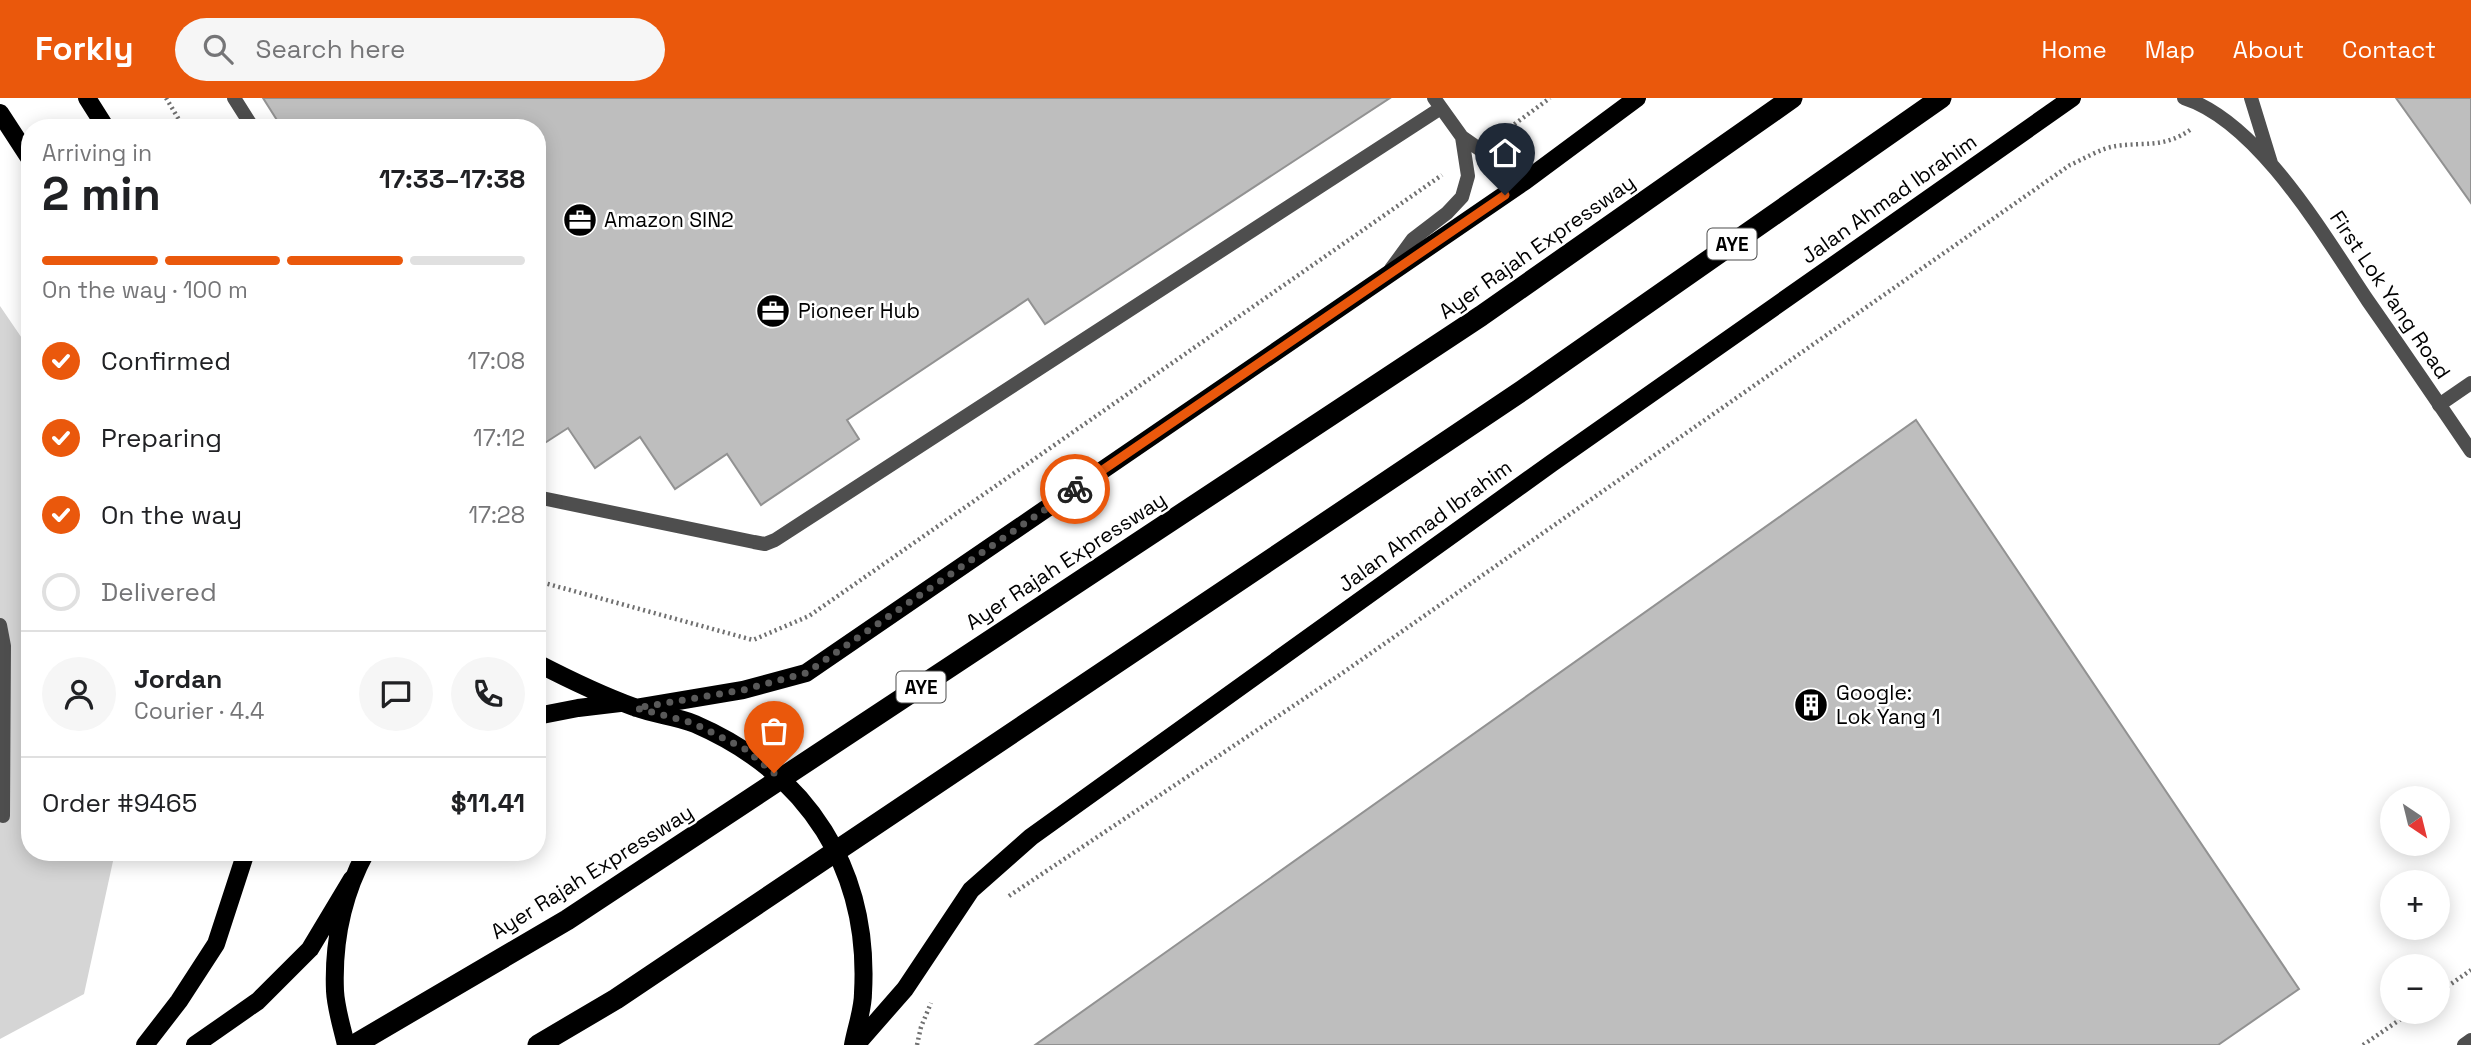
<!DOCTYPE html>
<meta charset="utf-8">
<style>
:root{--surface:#fff;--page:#f6f6f6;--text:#202124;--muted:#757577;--line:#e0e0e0;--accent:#ea580c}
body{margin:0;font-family:"Space Grotesk",sans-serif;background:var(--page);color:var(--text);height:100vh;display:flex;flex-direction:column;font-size:26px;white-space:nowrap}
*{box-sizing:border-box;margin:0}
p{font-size:23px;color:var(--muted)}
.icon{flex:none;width:38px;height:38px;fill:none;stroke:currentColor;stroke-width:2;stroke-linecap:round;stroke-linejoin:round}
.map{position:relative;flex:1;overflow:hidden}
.panel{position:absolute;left:21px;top:21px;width:525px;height:742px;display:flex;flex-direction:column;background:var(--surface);border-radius:28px;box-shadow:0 4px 18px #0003}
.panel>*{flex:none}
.needle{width:46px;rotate:145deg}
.tools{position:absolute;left:2380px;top:688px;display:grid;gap:14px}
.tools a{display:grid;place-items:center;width:70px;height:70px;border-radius:50%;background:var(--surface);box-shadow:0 4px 18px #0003;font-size:35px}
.pin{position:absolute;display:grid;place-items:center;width:60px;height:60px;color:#fff;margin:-72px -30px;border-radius:50% 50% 50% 0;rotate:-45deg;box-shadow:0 0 7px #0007}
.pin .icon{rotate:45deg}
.courier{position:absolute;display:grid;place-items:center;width:70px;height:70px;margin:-35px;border:5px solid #ea580c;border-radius:50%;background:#fff;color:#222;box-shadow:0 2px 9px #0007}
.overview em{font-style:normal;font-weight:700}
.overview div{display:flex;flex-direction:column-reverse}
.overview{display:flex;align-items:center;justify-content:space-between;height:119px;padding:0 21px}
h1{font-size:46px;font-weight:700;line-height:52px}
.bar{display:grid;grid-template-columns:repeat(4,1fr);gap:10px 7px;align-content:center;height:84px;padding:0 21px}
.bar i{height:9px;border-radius:5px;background:var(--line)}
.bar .active{background:var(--accent)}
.bar p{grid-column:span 4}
.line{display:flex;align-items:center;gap:18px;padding:0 21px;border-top:2px solid var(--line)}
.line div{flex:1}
.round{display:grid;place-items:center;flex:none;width:74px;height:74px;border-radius:37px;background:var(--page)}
ol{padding:0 21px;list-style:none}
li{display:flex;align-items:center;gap:21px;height:77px}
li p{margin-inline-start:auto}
li .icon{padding:7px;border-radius:50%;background:var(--accent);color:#fff;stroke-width:4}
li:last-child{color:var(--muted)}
li i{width:38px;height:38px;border:4px solid var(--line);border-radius:50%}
header{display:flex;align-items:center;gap:42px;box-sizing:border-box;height:98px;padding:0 35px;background:var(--accent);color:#fff}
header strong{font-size:33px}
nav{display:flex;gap:38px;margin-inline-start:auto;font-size:24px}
.search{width:490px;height:63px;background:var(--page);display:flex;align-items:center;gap:18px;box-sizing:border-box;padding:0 24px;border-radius:38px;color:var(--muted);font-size:26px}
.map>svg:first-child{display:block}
.green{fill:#d5d5d5}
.building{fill:#bebebe;stroke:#929292;stroke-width:2}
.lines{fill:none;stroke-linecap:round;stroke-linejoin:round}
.path{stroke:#707070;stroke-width:4.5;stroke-dasharray:2 3.5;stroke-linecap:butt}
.service{stroke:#4e4e4e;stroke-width:14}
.minor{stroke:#4e4e4e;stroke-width:14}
.primary{stroke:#000;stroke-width:18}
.motorway{stroke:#000;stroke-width:21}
.done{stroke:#595959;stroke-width:7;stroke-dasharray:0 12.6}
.route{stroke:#ea580c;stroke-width:9}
.labels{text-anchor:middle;stroke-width:5;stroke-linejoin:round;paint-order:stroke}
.shield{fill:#fff;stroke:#4c4c4c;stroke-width:2}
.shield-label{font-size:19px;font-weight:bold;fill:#000}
.street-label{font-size:21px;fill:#000;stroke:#fff}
.poi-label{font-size:21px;fill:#000;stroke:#fff;text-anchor:start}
</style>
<header>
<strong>Forkly</strong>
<div class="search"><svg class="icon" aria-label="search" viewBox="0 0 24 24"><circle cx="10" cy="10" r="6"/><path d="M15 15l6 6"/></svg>Search here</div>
<nav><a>Home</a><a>Map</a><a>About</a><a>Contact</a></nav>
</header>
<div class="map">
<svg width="2471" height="947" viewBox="0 0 2471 947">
<rect width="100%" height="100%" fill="#fff"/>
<path class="green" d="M0,208L30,252V754H115L84,896L0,941Z"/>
<path class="building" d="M263,0H1390L1045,226L1028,201L847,322L859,341L761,407L727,356L675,391L640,339L595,370L568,330L537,350V30H282Z
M2396,0H2471V105Z
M1916,322L2299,891L2218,947H1035Z"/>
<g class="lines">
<path class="path" d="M166,0L184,30
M1501,36L1550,0
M537,483L753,542L809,518L1442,77
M1009,798L1341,576L2070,67C2084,61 2101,50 2116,48C2145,44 2164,50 2190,32
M2438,895L2471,872
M917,947L921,929L931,905
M2363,947L2411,914"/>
<path class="service" d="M234,0L253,30
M1434,0L1462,39L1525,83
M1391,171L1413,141L1447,115L1462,99L1468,78L1462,39
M2439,307L2471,285
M537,399L754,444L765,446L775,442L1441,10
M0,527L4,548L3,718"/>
<path class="minor" d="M2184,0C2259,24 2325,139 2368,203C2403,253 2437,303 2471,353
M2251,0L2271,65
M2464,947L2471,942"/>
<path class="primary" d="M87,0L106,30
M0,15L30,61
M537,565C568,581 601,597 634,609C654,617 676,618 695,626C808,675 870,772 863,895C863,912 856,930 853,947
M636,610L743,592L806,575L1525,83L1637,0
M537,618L578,610L620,605
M145,947L179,903L216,846L246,754
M195,947L258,903L310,851L352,781
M346,947C342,929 336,911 335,893C333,845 343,796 366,754
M856,947L905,891L971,792L1031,739L1552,365L2072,0"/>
<path class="motorway" d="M354,947L567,822L1481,218L1792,0
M538,947L616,901L1523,292L1941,0"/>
</g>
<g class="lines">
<path class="done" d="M774,675L745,651L693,625L636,610L743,592L806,575L1075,391"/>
<path class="route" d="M1075,391L1505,97"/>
</g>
<defs>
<g id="office-disc" transform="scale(1.75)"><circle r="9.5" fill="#000" stroke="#fff"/><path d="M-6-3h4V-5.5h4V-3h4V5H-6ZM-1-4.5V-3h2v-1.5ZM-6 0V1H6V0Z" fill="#fff"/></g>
<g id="building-disc" transform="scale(1.75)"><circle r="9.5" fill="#000" stroke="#fff"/><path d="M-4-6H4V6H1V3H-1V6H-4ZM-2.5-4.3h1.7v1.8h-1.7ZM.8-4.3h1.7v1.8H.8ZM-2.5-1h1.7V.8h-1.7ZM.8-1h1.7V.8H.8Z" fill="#fff"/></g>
</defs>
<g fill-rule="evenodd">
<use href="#office-disc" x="580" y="122"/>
<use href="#office-disc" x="773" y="213"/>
<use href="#building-disc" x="1811" y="607"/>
</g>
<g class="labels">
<g class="shield">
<rect x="1707.5" y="130.5" width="49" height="31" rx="5"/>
<rect x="896.5" y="573.5" width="49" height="31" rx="5"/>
</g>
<g class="shield-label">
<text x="1732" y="153">AYE</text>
<text x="921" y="596">AYE</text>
</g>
<g class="street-label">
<text transform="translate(1889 101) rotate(-35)" y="7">Jalan Ahmad Ibrahim</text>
<text transform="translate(1537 149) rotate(-35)" y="7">Ayer Rajah Expressway</text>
<text transform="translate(2390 197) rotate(56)" y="7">First Lok Yang Road</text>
<text transform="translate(1425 428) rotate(-36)" y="7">Jalan Ahmad Ibrahim</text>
<text transform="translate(1066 463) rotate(-33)" y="7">Ayer Rajah Expressway</text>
<text transform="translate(592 774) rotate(-32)" y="7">Ayer Rajah Expressway</text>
</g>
<g class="poi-label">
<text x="604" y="129">Amazon SIN2</text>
<text x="798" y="220">Pioneer Hub</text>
<text x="1836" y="602">Google:<tspan x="1836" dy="24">Lok Yang 1</tspan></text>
</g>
</g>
</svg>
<div class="tools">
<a><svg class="needle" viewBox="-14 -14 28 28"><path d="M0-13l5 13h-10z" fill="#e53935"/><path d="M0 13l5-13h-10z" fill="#757577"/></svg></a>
<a>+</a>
<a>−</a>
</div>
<div class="pin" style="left:774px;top:675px;background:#ea580c"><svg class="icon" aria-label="bag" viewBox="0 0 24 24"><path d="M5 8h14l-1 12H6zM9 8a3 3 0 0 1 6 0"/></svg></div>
<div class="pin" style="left:1505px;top:97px;background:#1f2937"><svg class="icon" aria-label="home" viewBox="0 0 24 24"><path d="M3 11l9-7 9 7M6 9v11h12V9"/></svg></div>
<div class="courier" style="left:1075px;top:391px"><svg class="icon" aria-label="bike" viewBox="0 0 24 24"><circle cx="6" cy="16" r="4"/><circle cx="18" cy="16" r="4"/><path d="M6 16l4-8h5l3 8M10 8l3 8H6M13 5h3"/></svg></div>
<section class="panel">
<div class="overview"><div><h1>2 min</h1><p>Arriving in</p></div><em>17:33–17:38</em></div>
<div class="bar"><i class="active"></i><i class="active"></i><i class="active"></i><i></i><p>On the way · 100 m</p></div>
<ol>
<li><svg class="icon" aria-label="check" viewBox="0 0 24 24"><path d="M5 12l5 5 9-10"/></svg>Confirmed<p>17:08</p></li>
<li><svg class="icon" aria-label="check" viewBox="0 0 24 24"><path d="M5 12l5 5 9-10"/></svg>Preparing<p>17:12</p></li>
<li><svg class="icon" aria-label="check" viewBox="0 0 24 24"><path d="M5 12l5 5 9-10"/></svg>On the way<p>17:28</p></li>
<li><i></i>Delivered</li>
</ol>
<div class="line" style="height:126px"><a class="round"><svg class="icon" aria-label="person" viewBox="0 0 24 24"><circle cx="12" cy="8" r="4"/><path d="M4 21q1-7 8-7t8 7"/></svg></a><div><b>Jordan</b><p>Courier · 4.4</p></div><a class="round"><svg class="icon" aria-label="chat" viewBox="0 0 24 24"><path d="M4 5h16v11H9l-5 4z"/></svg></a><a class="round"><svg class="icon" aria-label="phone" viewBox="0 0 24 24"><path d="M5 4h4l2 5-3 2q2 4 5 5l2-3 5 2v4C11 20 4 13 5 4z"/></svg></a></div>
<div class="line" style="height:91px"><div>Order #9465</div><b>$11.41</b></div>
</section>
</div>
